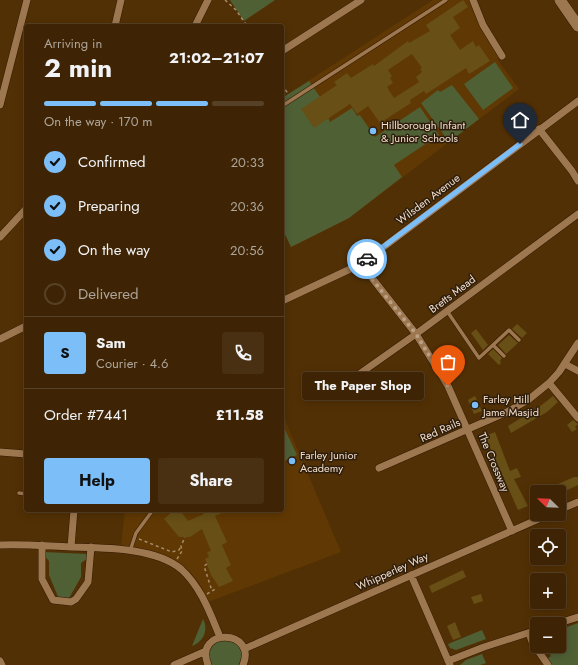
<!DOCTYPE html>
<meta charset="utf-8">
<style>
:root{--surface:#3e2404;--page:#493013;--text:#f1f3f6;--muted:#ada49a;--line:#574126;--accent:#7bbef8}
body{margin:0;font-family:Jost,sans-serif;background:var(--page);color:var(--text);height:100vh;display:flex;flex-direction:column;font-size:15px;white-space:nowrap}
*{box-sizing:border-box;margin:0}
p{font-size:13px;color:var(--muted)}
.icon{flex:none;width:22px;height:22px;fill:none;stroke:currentColor;stroke-width:2;stroke-linecap:round;stroke-linejoin:round}
.map{position:relative;flex:1;overflow:hidden}
.side{position:absolute;left:24px;top:24px;width:260px;height:488px;display:flex;flex-direction:column;background:var(--surface);border-radius:4px;box-shadow:0 2px 10px #0003,0 0 0 1px var(--line)}
.side>*{flex:none}
.needle{width:26px;rotate:293deg}
.buttons{position:absolute;left:530px;top:485px;display:grid;gap:8px}
.buttons a{display:grid;place-items:center;width:36px;height:36px;border-radius:4px;background:var(--surface);box-shadow:0 2px 10px #0003,0 0 0 1px var(--line);font-size:20px}
.pin{position:absolute;display:grid;place-items:center;width:34px;height:34px;color:#fff;margin:-41px -17px;border-radius:50% 50% 50% 0;rotate:-45deg;box-shadow:0 0 4px #0007}
.pin .icon{rotate:45deg}
.courier{position:absolute;display:grid;place-items:center;width:40px;height:40px;margin:-20px;border:3px solid #7bbef8;border-radius:50%;background:#fff;color:#222;box-shadow:0 1px 5px #0007}
.bubble{position:absolute;height:28px;border-radius:4px;background:var(--surface);box-shadow:0 2px 10px #0003,0 0 0 1px var(--line);font-size:13px;font-weight:700;line-height:28px;text-align:center}
.headline em{font-style:normal;font-weight:700}
.headline div{display:flex;flex-direction:column-reverse}
.headline{display:flex;align-items:center;justify-content:space-between;height:68px;padding:0 20px}
h1{font-size:26px;font-weight:700;line-height:30px}
.bar{display:grid;grid-template-columns:repeat(4,1fr);gap:6px 4px;align-content:center;height:48px;padding:0 20px}
.bar i{height:5px;border-radius:3px;background:var(--line)}
.bar .active{background:var(--accent)}
.bar p{grid-column:span 4}
.line{display:flex;align-items:center;gap:10px;padding:0 20px;border-top:1px solid var(--line)}
.line div{flex:1}
.round{display:grid;place-items:center;flex:none;width:42px;height:42px;border-radius:4px;background:var(--page)}
ol{padding:0 20px;list-style:none}
li{display:flex;align-items:center;gap:12px;height:44px}
li p{margin-inline-start:auto}
li .icon{padding:4px;border-radius:50%;background:var(--accent);color:#111;stroke-width:4}
li:last-child{color:var(--muted)}
li i{width:22px;height:22px;border:2px solid var(--line);border-radius:50%}
.cta{display:flex;gap:8px;margin-top:auto;padding:8px 20px}
.cta a{flex:1;height:46px;border-radius:4px;background:var(--accent);color:#111;font-size:16px;font-weight:700;line-height:46px;text-align:center}
.cta a+a{background:var(--page);color:var(--text)}
.map>svg:first-child{display:block}
.built{fill:#603803}
.green{fill:#506035}
.building{fill:#674f16;fill-rule:evenodd}
.lines{fill:none;stroke-linecap:round;stroke-linejoin:round}
.lane-casing{stroke:#331900;stroke-width:4.5}
.street-casing{stroke:#331900;stroke-width:8}
.secondary-casing{stroke:#331900;stroke-width:12}
.path{stroke:#a88c6d;stroke-width:1.5;stroke-dasharray:3 3;stroke-linecap:butt}
.lane{stroke:#9d7750;stroke-width:3.5}
.street{stroke:#9d7750;stroke-width:7}
.secondary{stroke:#9d7750;stroke-width:11}
.done{stroke:#bba185;stroke-width:4;stroke-dasharray:0 7.2}
.route{stroke:#7bbef8;stroke-width:5}
.poi-dot{fill:#7bbef8;stroke:#2c1d0d;stroke-width:1.5}
.labels{text-anchor:middle;stroke-width:3;stroke-linejoin:round;paint-order:stroke}
.poi-label{font-size:11px;fill:#f4deca;stroke:#2c1d0d;text-anchor:start}
.street-label{font-size:11px;fill:#f4deca;stroke:#2c1d0d}
</style>
<div class="map">
<svg width="578" height="665" viewBox="0 0 578 665">
<rect width="100%" height="100%" fill="#523005"/>
<path class="built" d="M433,0H473L502,56L497,59L519,89L349,218L291,247L282,228V98Z
M282,413L341,552L208,602L199,583L188,570L167,557L147,550L121,546L125,510H282Z"/>
<path class="green" d="M230,0H275L244,21Z
M495,62L513,88L483,110L464,84Z
M309,81L320,97L330,122L352,108L357,116L360,115L375,137L420,107L439,135L394,165L402,177L349,218L291,247L282,228V98Z
M452,85L479,119L449,142L421,103L438,90L440,92Z
M282,423L297,455L282,462Z
M44,552L87,554L88,558L81,563V577L68,600L59,599L49,575V561L44,555Z
M203,619C209,630 203,642 192,646Z
M578,623V665H551L547,659L551,656L545,646H559V630Z
M482,630L486,639L456,650L450,648L448,644Z
M221,638L238,643L242,655L239,665H212C205,654 211,644 221,638Z
M482,654L486,663L480,665H460L466,660Z"/>
<path class="building" d="M463,0L468,7L453,17L460,28L450,35L460,50L473,41L476,47L479,45L490,61L469,74L466,68L426,94L424,91L410,100L411,103L380,123L368,106L357,114L350,104L314,128L301,109L337,85L334,82L347,73L351,78L373,64L374,66L408,41L409,43L430,31L426,25ZM412,54L422,68L420,69L422,72L416,77L419,82L394,98L387,87L393,83L390,78L392,76L388,70Z
M517,324L527,333L522,338L512,329Z
M476,329L488,345L483,350L471,333Z
M509,335L518,343L506,354L498,345Z
M493,349L502,358L500,361L501,363L499,365L488,354Z
M475,396L482,411L474,414L468,400Z
M553,396L558,402L547,412L511,433L508,426L539,407Z
M573,420L578,424L575,427L577,429L572,432L567,425Z
M495,432L510,471L517,468L521,477L514,479L528,506L518,510L485,436Z
M574,477H578V485L559,494V492H540Z
M174,510H180L188,521L204,514L202,510H229L215,516L227,542L222,545L231,565L226,568L233,581L219,587L211,575L205,559L209,557L207,552L211,551L202,529L190,537H179L164,519Z
M463,570L466,577L432,593L429,586Z
M481,594L483,601L474,604L471,597Z
M455,622L461,637L453,640L447,626Z"/>
<g class="lines">
<g class="lane-casing">
<path id="lane" d="M282,106L446,0
M447,311L479,358L509,330L519,340
M493,345L504,356
M19,493L26,494
M130,551L136,533L153,510"/>
</g>
<g class="street-casing">
<path id="street" d="M473,0L483,25L502,56
M115,26L121,0
M195,26L208,0
M282,51L361,0
M0,105L27,0
M539,129L572,171L578,181
M0,237L26,209
M361,264L416,334L448,386L512,531
M282,301L361,264L578,101
M0,339L26,326
M565,364L578,371
M549,383L578,418
M338,389L416,334L578,214
M0,452L26,454
M379,468L507,412L528,400L549,383L559,372L578,343
M559,510L578,502
M0,545C23,544 46,546 70,547C103,548 155,547 181,569C201,587 210,613 220,637
M42,545V579L53,600L71,602L76,599L88,582L91,547
M71,547L74,510
M411,575L450,665
M556,624L578,617
M529,633L532,642L548,665
M244,649L550,514
M0,661L2,665
M448,661L484,647L537,630
M174,665L206,651
M208,665C193,627 258,629 243,665"/>
</g>
<g class="secondary-casing">
<path id="secondary" d="M560,0L578,26"/>
</g>
<path class="path" d="M225,0L236,10L247,26
M282,85L289,95
M139,539L172,552L179,550L181,546
M177,559L182,551L181,546L185,537
M207,564L204,566L212,591
M207,594L217,588"/>
<use href="#lane" class="lane"/>
<use href="#street" class="street"/>
<use href="#secondary" class="secondary"/>
</g>
<g class="lines">
<path class="done" d="M367,259L360,264L416,334L448,386"/>
<path class="route" d="M367,259L520,144"/>
</g>
<g class="poi-dot">
<circle cx="373" cy="131" r="4"/>
<circle cx="475" cy="405" r="4"/>
<circle cx="292" cy="461" r="4"/>
</g>
<g class="labels">
<g class="poi-label">
<text x="381" y="129">Hillborough Infant<tspan x="381" dy="13">&amp; Junior Schools</tspan></text>
<text x="483" y="403">Farley Hill<tspan x="483" dy="13">Jame Masjid</tspan></text>
<text x="300" y="459">Farley Junior<tspan x="300" dy="13">Academy</tspan></text>
</g>
<g class="street-label">
<text transform="translate(428 199) rotate(-37)" y="4">Wilsden Avenue</text>
<text transform="translate(452 294) rotate(-37)" y="4">Bretts Mead</text>
<text transform="translate(440 430) rotate(-24)" y="4">Red Rails</text>
<text transform="translate(494 462) rotate(67)" y="4">The Crossway</text>
<text transform="translate(392 571) rotate(-24)" y="4">Whipperley Way</text>
</g>
</g>
</svg>
<div class="buttons">
<a><svg class="needle" viewBox="-14 -14 28 28"><path d="M0-13l5 13h-10z" fill="#e53935"/><path d="M0 13l5-13h-10z" fill="#ada49a"/></svg></a>
<a><svg class="icon" aria-label="locate" viewBox="0 0 24 24"><circle cx="12" cy="12" r="6"/><path d="M12 2v4M12 18v4M2 12h4M18 12h4"/></svg></a>
<a>+</a>
<a>−</a>
</div>
<div class="pin" style="left:448px;top:386px;background:#ea580c"><svg class="icon" aria-label="bag" viewBox="0 0 24 24"><path d="M5 8h14l-1 12H6zM9 8a3 3 0 0 1 6 0"/></svg></div>
<div class="pin" style="left:520px;top:144px;background:#1f2937"><svg class="icon" aria-label="home" viewBox="0 0 24 24"><path d="M3 11l9-7 9 7M6 9v11h12V9"/></svg></div>
<div class="courier" style="left:367px;top:259px"><svg class="icon" aria-label="car" viewBox="0 0 24 24"><path d="M5 17H2v-5l4-1 3-4h7l3 4 3 1v5h-3M9 17h6M6 11h13"/><circle cx="7" cy="17" r="2"/><circle cx="17" cy="17" r="2"/></svg></div>
<div class="bubble" style="left:302px;top:372px;width:122px">The Paper Shop</div>
<section class="side">
<div class="headline"><div><h1>2 min</h1><p>Arriving in</p></div><em>21:02–21:07</em></div>
<div class="bar"><i class="active"></i><i class="active"></i><i class="active"></i><i></i><p>On the way · 170 m</p></div>
<ol>
<li><svg class="icon" aria-label="check" viewBox="0 0 24 24"><path d="M5 12l5 5 9-10"/></svg>Confirmed<p>20:33</p></li>
<li><svg class="icon" aria-label="check" viewBox="0 0 24 24"><path d="M5 12l5 5 9-10"/></svg>Preparing<p>20:36</p></li>
<li><svg class="icon" aria-label="check" viewBox="0 0 24 24"><path d="M5 12l5 5 9-10"/></svg>On the way<p>20:56</p></li>
<li><i></i>Delivered</li>
</ol>
<div class="line" style="height:72px"><b class="round" style="background:var(--accent);color:#111">S</b><div><b>Sam</b><p>Courier · 4.6</p></div><a class="round"><svg class="icon" aria-label="phone" viewBox="0 0 24 24"><path d="M5 4h4l2 5-3 2q2 4 5 5l2-3 5 2v4C11 20 4 13 5 4z"/></svg></a></div>
<div class="line" style="height:52px"><div>Order #7441</div><b>£11.58</b></div>
<div class="cta"><a>Help</a><a>Share</a></div>
</section>
</div>
